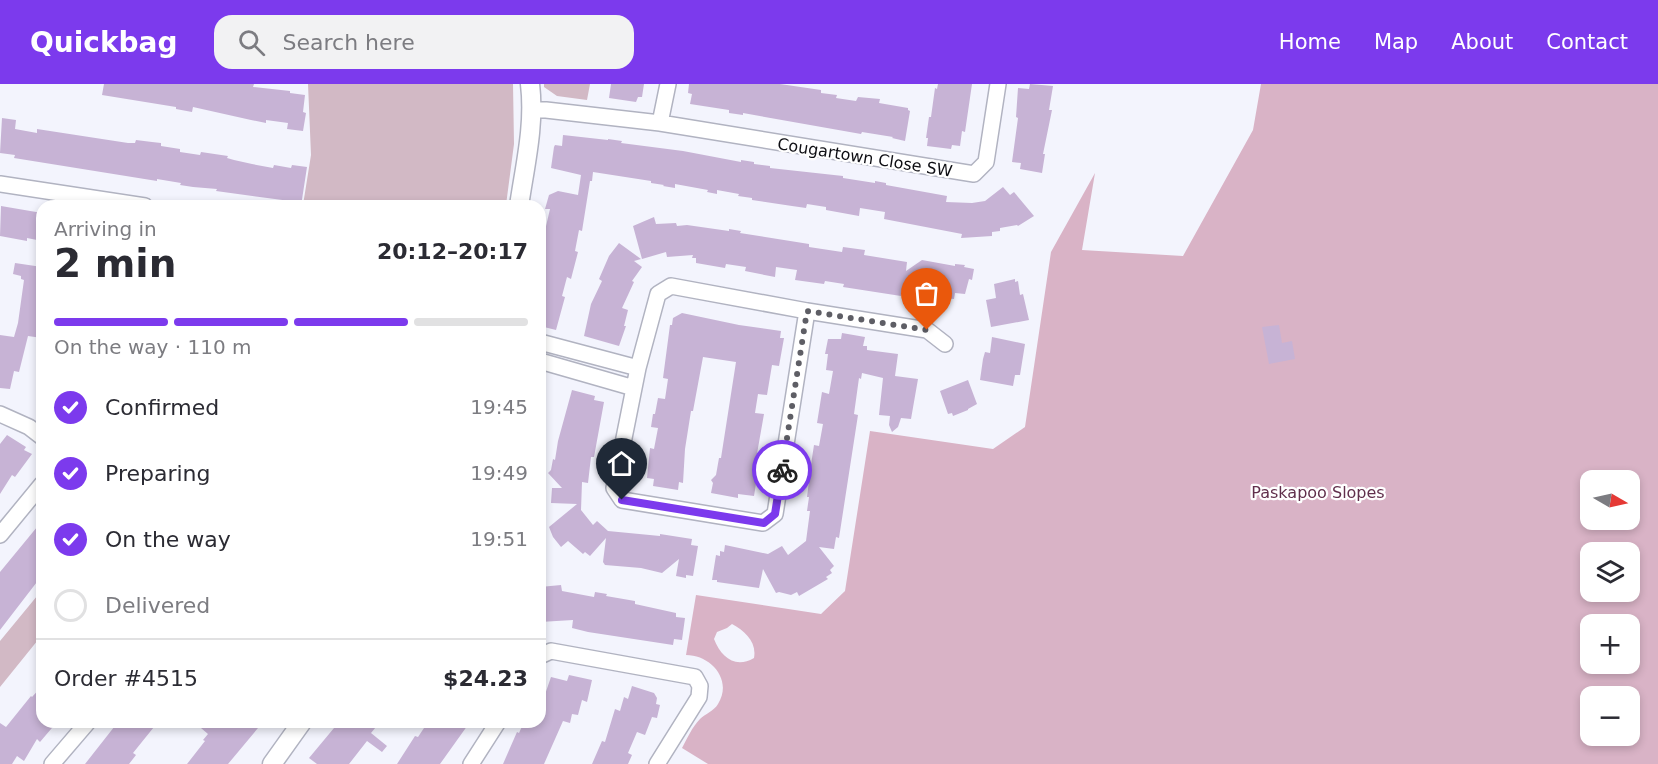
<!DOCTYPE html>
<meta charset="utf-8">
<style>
:root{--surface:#fff;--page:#f2f2f3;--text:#2b2b33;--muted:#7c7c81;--line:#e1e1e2;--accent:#7c3aed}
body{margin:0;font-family:"DejaVu Sans",sans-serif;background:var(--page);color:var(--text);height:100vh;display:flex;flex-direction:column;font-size:22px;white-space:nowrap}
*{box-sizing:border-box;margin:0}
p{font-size:20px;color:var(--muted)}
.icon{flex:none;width:33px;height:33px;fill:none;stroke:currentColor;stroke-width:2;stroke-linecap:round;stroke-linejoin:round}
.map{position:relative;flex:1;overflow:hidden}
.sheet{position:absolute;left:36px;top:116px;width:510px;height:528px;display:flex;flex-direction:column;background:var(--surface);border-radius:18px;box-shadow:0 3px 9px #0003}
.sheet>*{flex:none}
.needle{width:39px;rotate:99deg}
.controls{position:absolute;left:1580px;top:386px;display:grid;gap:12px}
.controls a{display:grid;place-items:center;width:60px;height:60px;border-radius:12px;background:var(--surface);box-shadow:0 3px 9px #0003;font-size:30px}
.pin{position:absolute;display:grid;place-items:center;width:51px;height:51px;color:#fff;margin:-62px -26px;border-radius:50% 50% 50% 0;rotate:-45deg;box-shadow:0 0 6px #0007}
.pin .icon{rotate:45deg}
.courier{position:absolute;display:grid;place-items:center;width:60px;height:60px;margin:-30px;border:4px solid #7c3aed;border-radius:50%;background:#fff;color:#222;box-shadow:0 2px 8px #0007}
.summary em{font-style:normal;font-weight:700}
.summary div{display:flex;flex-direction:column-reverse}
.summary{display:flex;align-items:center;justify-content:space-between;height:102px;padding:0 18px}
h1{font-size:39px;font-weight:700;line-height:45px}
.bar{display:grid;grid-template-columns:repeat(4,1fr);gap:9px 6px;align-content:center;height:72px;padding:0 18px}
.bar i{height:8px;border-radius:4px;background:var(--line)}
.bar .current{background:var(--accent)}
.bar p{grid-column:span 4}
.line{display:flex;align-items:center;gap:15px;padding:0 18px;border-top:2px solid var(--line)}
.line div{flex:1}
ol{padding:0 18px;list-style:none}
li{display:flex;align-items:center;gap:18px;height:66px}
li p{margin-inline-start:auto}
li .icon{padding:6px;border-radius:50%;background:var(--accent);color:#fff;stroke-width:4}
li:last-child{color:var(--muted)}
li i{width:33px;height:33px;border:3px solid var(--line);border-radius:50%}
header{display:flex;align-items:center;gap:36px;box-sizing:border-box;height:84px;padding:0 30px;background:var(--accent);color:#fff}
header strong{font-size:28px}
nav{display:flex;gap:33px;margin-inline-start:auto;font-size:21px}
.search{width:420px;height:54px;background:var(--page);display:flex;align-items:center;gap:15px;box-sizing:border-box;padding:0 21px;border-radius:18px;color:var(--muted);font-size:22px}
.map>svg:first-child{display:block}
.green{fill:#d2b9c5}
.forest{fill:#d9b3c6;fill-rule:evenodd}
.building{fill:#c7b3d5}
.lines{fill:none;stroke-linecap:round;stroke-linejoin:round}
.minor-casing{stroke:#b1b3c1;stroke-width:18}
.tertiary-casing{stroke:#b1b3c1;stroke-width:21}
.minor{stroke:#fff;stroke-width:15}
.tertiary{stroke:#fff;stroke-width:18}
.done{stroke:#5e5e65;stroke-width:6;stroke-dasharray:0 10.8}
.route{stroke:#7c3aed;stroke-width:8}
.labels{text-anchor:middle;stroke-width:4.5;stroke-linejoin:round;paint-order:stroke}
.street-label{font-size:16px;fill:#0e0e13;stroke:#fff}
.park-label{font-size:16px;fill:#612f4c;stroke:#fff}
</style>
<header>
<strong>Quickbag</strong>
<div class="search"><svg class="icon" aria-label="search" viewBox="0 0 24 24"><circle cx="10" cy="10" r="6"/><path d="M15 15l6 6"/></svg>Search here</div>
<nav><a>Home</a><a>Map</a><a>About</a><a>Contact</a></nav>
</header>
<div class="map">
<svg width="1658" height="680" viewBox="0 0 1658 680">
<rect width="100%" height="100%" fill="#f3f4fd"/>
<path class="green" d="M308,0H513L514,60L506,121H303L311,71Z
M544,0H590L587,16L557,12L544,3Z
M42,506V551L0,603V557Z"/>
<path class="forest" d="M1261,0H1658V680H708L682,664C687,655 692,643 700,635C705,630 714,627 718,620C733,596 711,571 686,571L696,511L821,530L845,507L870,347L993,365L1025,343L1051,168L1095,89L1082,166L1183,172L1253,46ZM1590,396H1629V435H1590ZM1590,468H1629V507H1590ZM732,540C745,547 757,558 754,574C735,585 721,573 714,555L717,548L727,544ZM1590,540H1629V579H1590ZM1590,612H1629V651H1590Z"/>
<path class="building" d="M104,0H254L253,3L290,7V9L305,11L303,28L306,29L303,47L287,45L288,39L266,36V39L251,36L193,23L192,28L176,25V23L102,11Z
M611,0H644L642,13H638L636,18L609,14Z
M689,0H780L821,6V9L837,11L836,14L856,17L858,13L880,15L879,19L908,24V26L910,27L905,57L892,54L893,53L862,48L861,50L743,29V31L729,29V26L690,20L692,10L688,9Z
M938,0H972L965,48L962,47L960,62L952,61L951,65L927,62L928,54H926L929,33H931L935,4L937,5Z
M1030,0L1053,2L1049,26H1052L1043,70H1045L1042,89L1020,85L1021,79L1012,78L1018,34L1016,33L1018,4L1029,5Z
M2,34L16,36L15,45L37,49V45L128,59H135L136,56L152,58L161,59V62L180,65V68L200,71L201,68L228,72L227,74L234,76L252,80L273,84L274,81L291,84L292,81L307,83L301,122L290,120V117L216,107L217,105L193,103L180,101L181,99L157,95V97L14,74L15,71L0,69Z
M563,51L608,56V55L622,57L621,59L683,67L741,78V76L754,78V80L770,82V84L843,92V94L875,99V97L886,99V101L947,112L946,118L972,119L985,117L1003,103L1010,111L1014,108L1034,132L1018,142L1017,141L1000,144V147L992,148V152L961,154L962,150L884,135L885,128L860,124L859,132L826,126V123L807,120L806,124L792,122L752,116V114L738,112L739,110L717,106V110L707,108L708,106L675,100V104L663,102L664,101L651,99V97L593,88L592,97H590L582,147L579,146L575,167L578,168L571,195L567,193L562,212L565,213L556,246L540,242V168L550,125H545L549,111L558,107L578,111L581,91L551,84L554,63L555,61L562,62Z
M1,122L42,129V157L27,154V157L0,152Z
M654,133L656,140L676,139L677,142L687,141L729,147V145L741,147L740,149L809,160V163L842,168L843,163L865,166L864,171L907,178L906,187L922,176L955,182V180L965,181L964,183L974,185L972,196L969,195L965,210L955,209L954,215L924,212V208L902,205L901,212L843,203L844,200L825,197L824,200L795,196L797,186L776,183L775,193L745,187L746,183L726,180L725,184L696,179V174H692L693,171L667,173L666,168L642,175L633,142Z
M619,159L641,175L634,177L642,183L632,197L634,198L622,224L628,226L624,242H626L619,262L584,252L591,220L602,197L599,195L609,172Z
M15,179L42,183V254L28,252L19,288L14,287L10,305L0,304V251L14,253L18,239L24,196L21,195V192L13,190Z
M1015,195V198L1018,197L1020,211L1023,210L1029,236L991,243L986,216L996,214L994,200Z
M682,229L739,241L781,247L780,254H784L779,282L772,281L767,311L758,310L755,329L764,330L755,381H759L754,412L738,410V414L711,409L713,399L711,396L716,391L719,374H721L736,278L703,273L693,327H691L685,365L683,399L679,398L678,406L653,402L654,395L647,394L650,364L654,365L658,344L651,343L653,330H655L658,314L665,315L668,295L663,294L670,241H672L673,234Z
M1279,241L1282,259L1292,257L1295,275L1269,280L1262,243Z
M842,249L865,253L863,262H867V266L898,270L895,292L918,295L911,335L901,334L898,343L892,348L889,341L890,332L879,331L883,294L862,289L861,295L859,294L854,330L858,331L839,454L836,453L834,465L819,463L834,482L830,486L832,489L826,493L828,495L799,512L797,508L791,511L779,508L776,509L763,485L759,504L717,498V496H712L716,471L720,472V467L724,468L725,461L768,470L782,462L788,471L806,457L810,427H807L809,413H807L812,374L814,361L819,362L823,340L817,339L822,308L829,310L833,287L826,286L828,270H825L828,255H841Z
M992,253L1025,260L1020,291H1015L1013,302L980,296L983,275L985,268L990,269Z
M968,296L977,320L968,325V326L953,332L952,329L948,330L940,307Z
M572,306L595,312L594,316L604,318L594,373H591L588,399L582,398L581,426L593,441L597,437L608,447L660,452V450L692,455L691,461L698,462L693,492L686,491V494L676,492L679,475L662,489L641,484L605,481L603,478L606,454L590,472L585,468L583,470L568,457L561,463L553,453L549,443L577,420L551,419L552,404H562L548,389L551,386L553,375L555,376L558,357Z
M7,351L26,363L24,366L32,370L15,393L12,391L0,410V360Z
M42,437V486L37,492L40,494L0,546V488Z
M561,501L562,507L594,513L595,508L607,510L606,512L635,517V520L676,529V533L685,534L682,556L674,555L673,561L588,548L572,544L573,536L540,538V503Z
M569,591L592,596L587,618L582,616L578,631L572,630L570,639L563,637L544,680H503L517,648L519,649L524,638H540V625L551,593L567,597Z
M42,602V638H57L40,658L37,655L24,677L17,672L12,680H0V639L6,643L31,612L32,613Z
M632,602L654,609L657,614L656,620L660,621L657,634L652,633L645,651L637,648L628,669L632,671L628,680H592L602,657L605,658L615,625L620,627L624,613L628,615Z
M118,638H158L133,669L136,671L129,680H85Z
M194,638H208L214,642L221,638H263L228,680H187L205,657L203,656L208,650Z
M339,638H380L371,649L387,662L382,668L367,657L349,680H317L309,674Z
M428,638H470L440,680H397L415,652L418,653Z"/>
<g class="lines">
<g class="minor-casing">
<path id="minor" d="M533,26H546L660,39L974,90L986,78L998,0
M660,39L668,0
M0,100L145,122
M671,202L807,227L775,430L763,439L622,416L614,404L638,284L658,210Z
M807,227L927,246L945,260
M540,258L638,284
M540,277L634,304
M0,330L29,343L42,353
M0,451L42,400
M540,572L551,567L695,593L700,602L699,613L657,680
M52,680L88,638
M471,680L498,638"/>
</g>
<g class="tertiary-casing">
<path id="tertiary" d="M519,122C525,81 535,41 530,0
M272,680L302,638"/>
</g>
<use href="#minor" class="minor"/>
<use href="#tertiary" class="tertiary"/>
</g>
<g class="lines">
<path class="done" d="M782,386L807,227L927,246"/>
<path class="route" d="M622,416L764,439L775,430L782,386"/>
</g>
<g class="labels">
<g class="street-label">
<text transform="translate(865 73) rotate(9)" y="6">Cougartown Close SW</text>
</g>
<g class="park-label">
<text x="1318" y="414">Paskapoo Slopes</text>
</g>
</g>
</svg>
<div class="controls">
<a><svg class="needle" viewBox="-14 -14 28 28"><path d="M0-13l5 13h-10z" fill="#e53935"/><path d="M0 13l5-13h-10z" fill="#7c7c81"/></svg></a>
<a><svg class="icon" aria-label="layers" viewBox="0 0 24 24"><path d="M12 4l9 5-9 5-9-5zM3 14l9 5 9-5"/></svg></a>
<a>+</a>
<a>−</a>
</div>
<div class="pin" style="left:927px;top:246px;background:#ea580c"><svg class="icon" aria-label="bag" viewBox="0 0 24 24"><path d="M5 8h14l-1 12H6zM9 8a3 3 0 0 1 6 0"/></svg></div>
<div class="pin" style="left:622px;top:416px;background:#1f2937"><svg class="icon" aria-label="home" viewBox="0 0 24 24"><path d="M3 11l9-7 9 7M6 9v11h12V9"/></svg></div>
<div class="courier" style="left:782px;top:386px"><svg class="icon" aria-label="bike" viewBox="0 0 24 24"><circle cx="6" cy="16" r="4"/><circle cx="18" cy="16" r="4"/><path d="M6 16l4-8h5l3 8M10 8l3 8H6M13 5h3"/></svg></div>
<section class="sheet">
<div class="summary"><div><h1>2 min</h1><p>Arriving in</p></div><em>20:12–20:17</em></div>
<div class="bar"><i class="current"></i><i class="current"></i><i class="current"></i><i></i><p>On the way · 110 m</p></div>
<ol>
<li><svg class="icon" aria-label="check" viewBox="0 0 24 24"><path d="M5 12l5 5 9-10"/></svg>Confirmed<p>19:45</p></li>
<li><svg class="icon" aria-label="check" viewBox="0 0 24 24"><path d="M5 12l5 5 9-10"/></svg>Preparing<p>19:49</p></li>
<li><svg class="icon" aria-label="check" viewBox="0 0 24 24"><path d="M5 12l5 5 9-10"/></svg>On the way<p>19:51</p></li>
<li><i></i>Delivered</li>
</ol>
<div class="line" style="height:78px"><div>Order #4515</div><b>$24.23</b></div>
</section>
</div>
